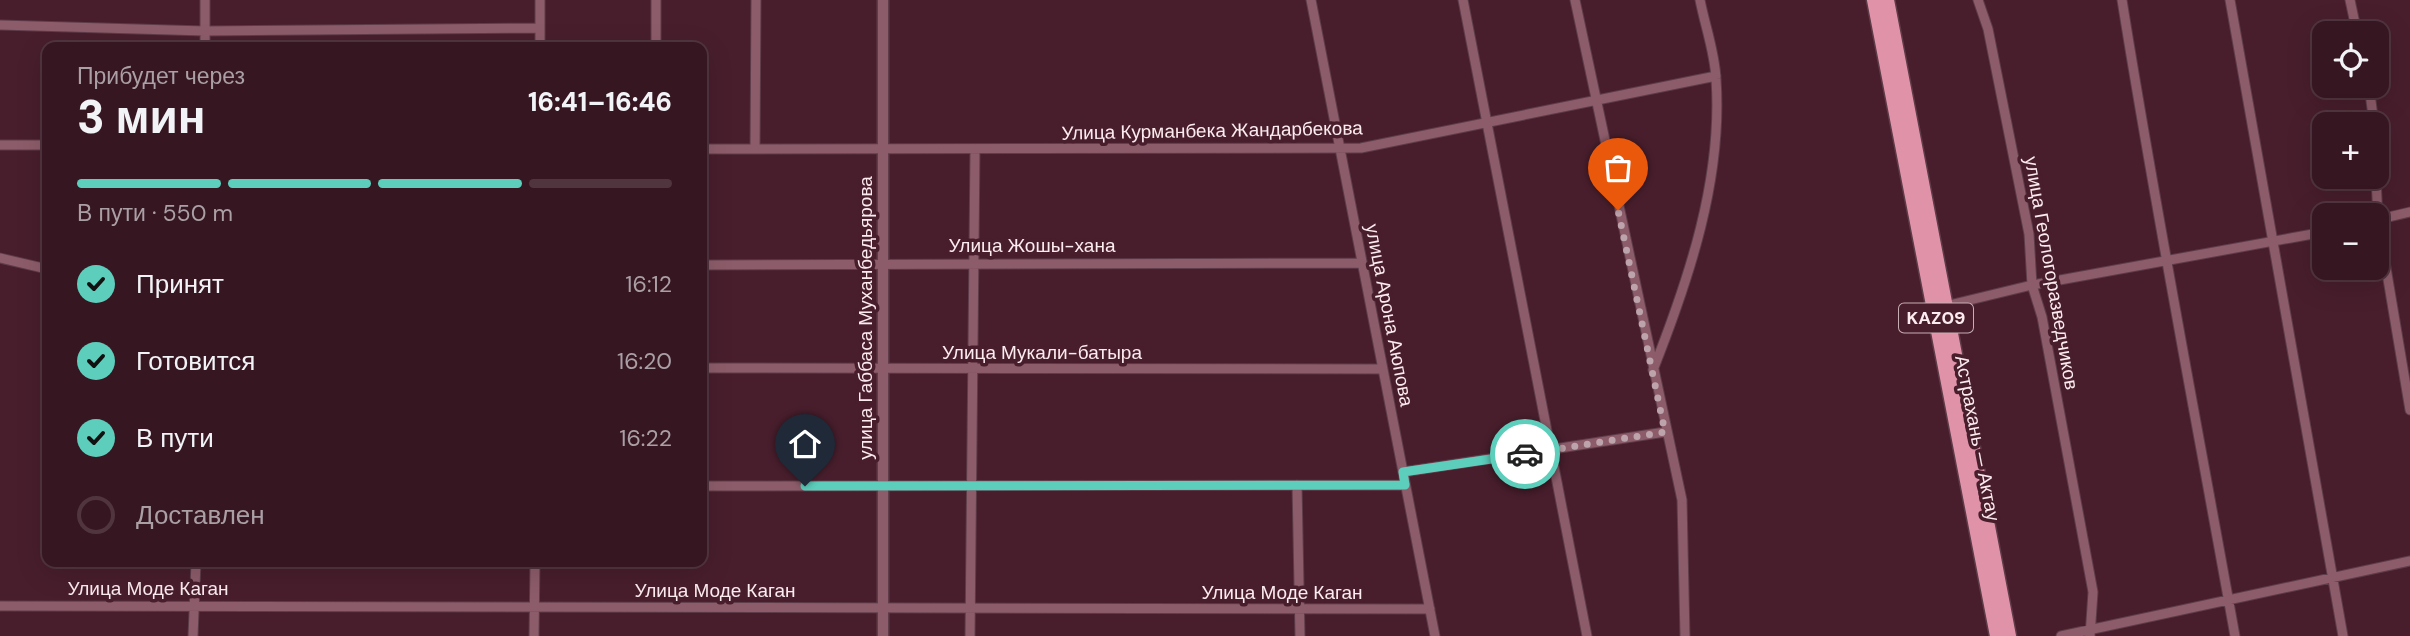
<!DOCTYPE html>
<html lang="ru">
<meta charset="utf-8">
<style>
:root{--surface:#361621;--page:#41232e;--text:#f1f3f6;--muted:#aa9fa5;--line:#50353f;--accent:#5ccebb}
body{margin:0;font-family:"DM Sans",sans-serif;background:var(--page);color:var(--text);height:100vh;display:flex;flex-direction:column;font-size:26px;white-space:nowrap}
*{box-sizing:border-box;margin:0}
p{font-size:23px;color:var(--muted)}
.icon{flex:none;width:38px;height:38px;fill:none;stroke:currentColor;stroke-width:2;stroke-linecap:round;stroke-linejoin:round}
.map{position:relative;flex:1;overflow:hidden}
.drawer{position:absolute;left:42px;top:42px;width:665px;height:525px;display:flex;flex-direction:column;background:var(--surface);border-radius:14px;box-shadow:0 7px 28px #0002,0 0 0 2px var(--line)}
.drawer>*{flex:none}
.tools{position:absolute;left:2312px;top:21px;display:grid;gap:14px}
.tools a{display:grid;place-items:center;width:77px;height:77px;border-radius:14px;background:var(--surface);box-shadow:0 7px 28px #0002,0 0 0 2px var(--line);font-size:35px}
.pin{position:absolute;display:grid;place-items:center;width:60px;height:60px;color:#fff;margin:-72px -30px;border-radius:50% 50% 50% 0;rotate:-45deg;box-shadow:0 0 7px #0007}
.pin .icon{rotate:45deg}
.courier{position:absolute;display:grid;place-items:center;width:70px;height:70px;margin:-35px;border:5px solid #5ccebb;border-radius:50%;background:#fff;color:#222;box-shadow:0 2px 9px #0007}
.summary em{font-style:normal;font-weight:800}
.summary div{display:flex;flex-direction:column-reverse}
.summary{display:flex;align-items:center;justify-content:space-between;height:119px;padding:0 35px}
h1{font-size:46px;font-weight:800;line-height:52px}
.bar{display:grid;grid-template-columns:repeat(4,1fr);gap:10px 7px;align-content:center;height:84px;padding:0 35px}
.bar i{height:9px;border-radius:5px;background:var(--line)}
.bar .active{background:var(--accent)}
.bar p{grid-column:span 4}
ol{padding:0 35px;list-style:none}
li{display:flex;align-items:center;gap:21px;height:77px}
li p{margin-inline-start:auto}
li .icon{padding:7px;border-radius:50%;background:var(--accent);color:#111;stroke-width:4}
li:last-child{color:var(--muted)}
li i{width:38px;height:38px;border:4px solid var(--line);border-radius:50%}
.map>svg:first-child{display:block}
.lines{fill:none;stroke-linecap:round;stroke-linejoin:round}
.minor-casing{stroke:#5e3c49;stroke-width:11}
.tertiary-casing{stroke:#5e3c49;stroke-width:13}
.trunk-casing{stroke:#5e3c49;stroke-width:17}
.minor{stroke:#8d5c6a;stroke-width:9}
.tertiary{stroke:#8d5c6a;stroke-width:10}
.trunk{stroke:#e092a8;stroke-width:14}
.done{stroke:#bda3ab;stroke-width:7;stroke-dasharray:0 12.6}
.route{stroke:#5ccebb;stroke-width:9}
.labels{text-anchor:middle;stroke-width:7;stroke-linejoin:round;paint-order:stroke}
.shield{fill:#481e2c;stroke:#c6aeb4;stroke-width:2}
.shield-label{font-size:18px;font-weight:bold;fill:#fcebef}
.street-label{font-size:19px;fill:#fcebef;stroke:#481e2c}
</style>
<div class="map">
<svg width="2410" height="636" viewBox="0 0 2410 636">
<rect width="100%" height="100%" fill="#481e2c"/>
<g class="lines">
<g class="minor-casing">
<path id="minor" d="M1311,0L1435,636
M1463,0L1587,636
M1575,0L1682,500L1685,636
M1978,0L1988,29L2029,234L2032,285L2042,317L2093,592L2090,636
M2122,0C2156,213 2197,424 2235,636
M2230,0L2343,636
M2350,0L2357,33
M0,25L205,31L540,28
M205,47V0
M540,47V0
M656,47V0
M2369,86L2374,124
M0,145H47
M702,149L1361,148L1716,76
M755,149L756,0
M2376,177L2378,220L2410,410
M2376,220L2410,212
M0,258L47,269
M702,265L1361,263
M1941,307L2032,285L2324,232
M702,368L1382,369
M1653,370C1689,279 1723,178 1716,79C1715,53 1705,26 1700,0
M1403,472L1665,432
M1297,485L1300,636
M702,486L1405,485
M0,606L1430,609
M193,636L196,562
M534,636L535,562
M970,636L975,149
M2061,636L2410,561"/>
</g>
<g class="tertiary-casing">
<path id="tertiary" d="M883,636V0"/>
</g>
<g class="trunk-casing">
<path id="trunk" d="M1874,0L1997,636
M1887,0L2009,636"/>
</g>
<use href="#minor" class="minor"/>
<use href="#tertiary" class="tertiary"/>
<use href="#trunk" class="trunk"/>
</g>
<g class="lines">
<path class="done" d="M1525,454L1665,432L1618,210"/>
<path class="route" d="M805,486L1405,485L1403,472L1525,454"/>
</g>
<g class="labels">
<rect class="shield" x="1899" y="303.5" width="74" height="29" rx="5"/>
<g class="shield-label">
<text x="1936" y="324">KAZ09</text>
</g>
<g class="street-label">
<text transform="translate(1212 130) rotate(-1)" y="7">Улица Курманбека Жандарбекова</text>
<text x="1032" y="252">Улица Жошы-хана</text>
<text transform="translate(2052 273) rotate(80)" y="7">улица Геологоразведчиков</text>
<text transform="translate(1390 315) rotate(79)" y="7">улица Арона Аюпова</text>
<text transform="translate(865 318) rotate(-90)" y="7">улица Габбаса Муханбедьярова</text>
<text x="1042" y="359">Улица Мукали-батыра</text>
<text transform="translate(1978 438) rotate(79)" y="7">Астрахань — Актау</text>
<text x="148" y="595">Улица Моде Каган</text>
<text x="715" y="597">Улица Моде Каган</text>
<text x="1282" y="599">Улица Моде Каган</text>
</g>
</g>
</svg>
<div class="tools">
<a><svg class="icon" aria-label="locate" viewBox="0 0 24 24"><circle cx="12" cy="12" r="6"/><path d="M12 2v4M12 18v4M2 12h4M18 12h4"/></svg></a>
<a>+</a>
<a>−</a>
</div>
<div class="pin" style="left:1618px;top:210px;background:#ea580c"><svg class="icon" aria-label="bag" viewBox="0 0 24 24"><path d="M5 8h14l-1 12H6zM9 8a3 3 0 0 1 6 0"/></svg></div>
<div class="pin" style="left:805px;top:486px;background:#1f2937"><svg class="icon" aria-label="home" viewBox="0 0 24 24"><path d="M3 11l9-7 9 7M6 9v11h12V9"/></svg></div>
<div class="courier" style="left:1525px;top:454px"><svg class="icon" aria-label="car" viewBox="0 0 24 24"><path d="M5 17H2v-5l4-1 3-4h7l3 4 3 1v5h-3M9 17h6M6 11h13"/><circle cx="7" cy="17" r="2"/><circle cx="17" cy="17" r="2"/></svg></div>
<section class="drawer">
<div class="summary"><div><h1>3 мин</h1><p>Прибудет через</p></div><em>16:41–16:46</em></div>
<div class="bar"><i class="active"></i><i class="active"></i><i class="active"></i><i></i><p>В пути · 550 m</p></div>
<ol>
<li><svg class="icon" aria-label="check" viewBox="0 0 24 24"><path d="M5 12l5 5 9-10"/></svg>Принят<p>16:12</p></li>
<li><svg class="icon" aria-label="check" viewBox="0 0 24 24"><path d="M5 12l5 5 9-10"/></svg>Готовится<p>16:20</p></li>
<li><svg class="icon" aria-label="check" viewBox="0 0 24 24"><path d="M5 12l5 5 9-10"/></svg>В пути<p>16:22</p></li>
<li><i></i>Доставлен</li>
</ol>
</section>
</div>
